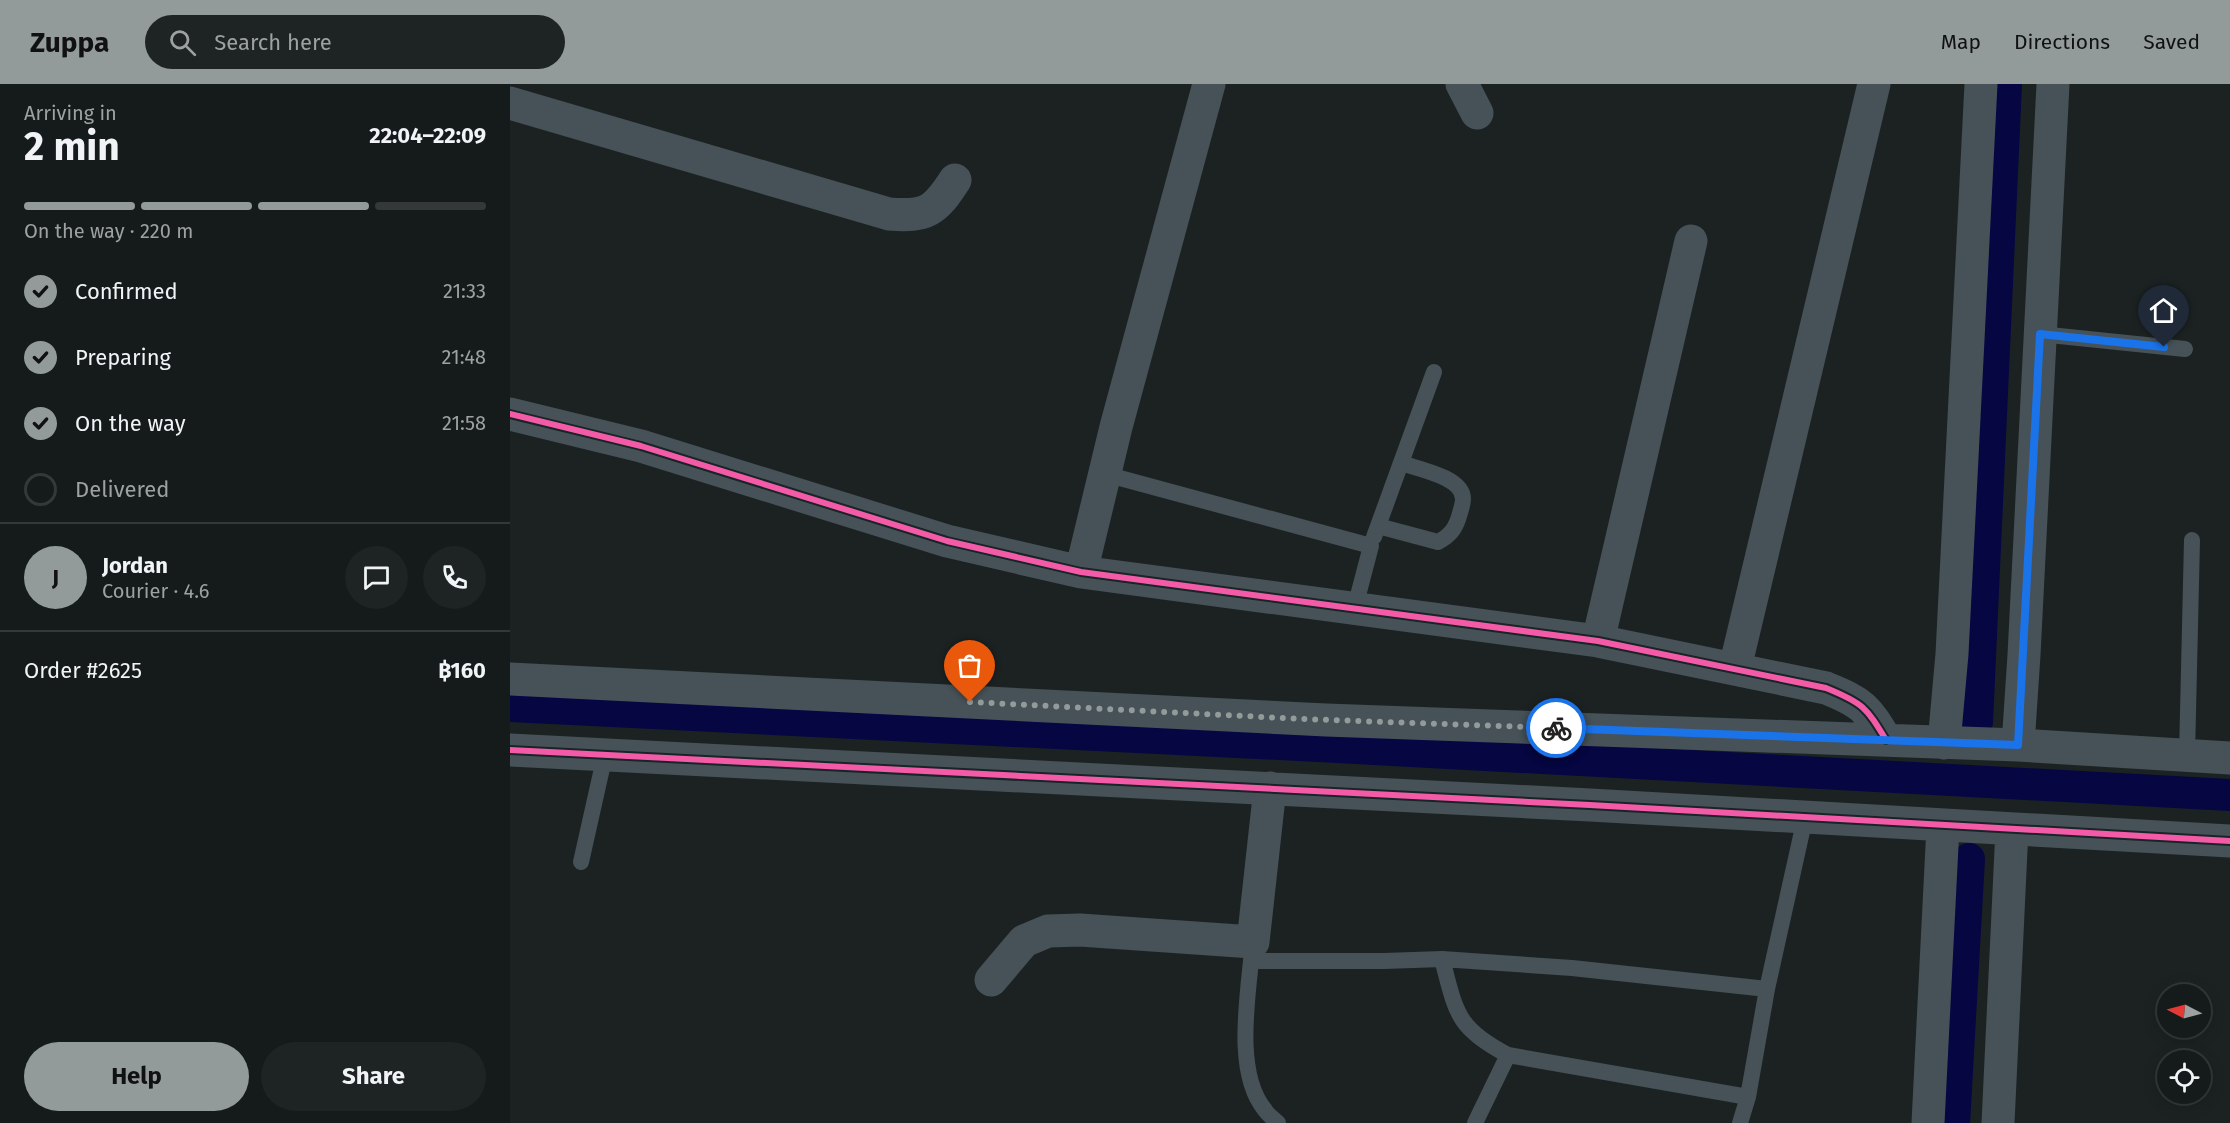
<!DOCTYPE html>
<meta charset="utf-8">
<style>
:root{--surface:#151a1a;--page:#1e2323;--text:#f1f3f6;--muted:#9da1a2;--line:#343839;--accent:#929a9a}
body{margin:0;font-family:"Fira Sans",sans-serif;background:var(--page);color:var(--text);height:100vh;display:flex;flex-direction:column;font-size:22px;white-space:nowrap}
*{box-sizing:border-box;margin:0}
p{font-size:20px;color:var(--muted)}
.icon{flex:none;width:33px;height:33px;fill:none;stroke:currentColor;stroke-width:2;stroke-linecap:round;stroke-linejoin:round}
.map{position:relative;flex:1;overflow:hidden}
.drawer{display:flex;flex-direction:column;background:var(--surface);width:510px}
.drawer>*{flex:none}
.needle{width:39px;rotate:276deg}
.fabs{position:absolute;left:1647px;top:900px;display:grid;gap:12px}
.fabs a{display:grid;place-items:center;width:54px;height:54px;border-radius:50%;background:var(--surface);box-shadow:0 3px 15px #0003,0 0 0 2px var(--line);font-size:30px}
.pin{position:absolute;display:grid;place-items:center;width:51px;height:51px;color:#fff;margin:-62px -26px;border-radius:50% 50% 50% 0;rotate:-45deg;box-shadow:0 0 6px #0007}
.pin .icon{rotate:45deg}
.courier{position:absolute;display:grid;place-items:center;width:60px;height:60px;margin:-30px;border:4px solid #1a73e8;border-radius:50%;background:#fff;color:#222;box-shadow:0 2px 8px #0007}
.overview em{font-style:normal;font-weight:700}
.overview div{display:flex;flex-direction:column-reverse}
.overview{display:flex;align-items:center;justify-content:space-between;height:102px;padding:0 24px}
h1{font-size:39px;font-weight:700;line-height:45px}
.bar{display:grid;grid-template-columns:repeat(4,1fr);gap:9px 6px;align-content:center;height:72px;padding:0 24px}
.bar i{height:8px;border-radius:4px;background:var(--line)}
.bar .current{background:var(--accent)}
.bar p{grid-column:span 4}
.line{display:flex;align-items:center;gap:15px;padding:0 24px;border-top:2px solid var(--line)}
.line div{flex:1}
.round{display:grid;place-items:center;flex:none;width:63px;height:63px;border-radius:32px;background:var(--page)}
ol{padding:0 24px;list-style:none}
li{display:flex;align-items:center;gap:18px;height:66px}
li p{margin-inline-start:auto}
li .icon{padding:6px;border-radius:50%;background:var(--accent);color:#111;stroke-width:4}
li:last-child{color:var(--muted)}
li i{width:33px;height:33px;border:3px solid var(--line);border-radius:50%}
.primary-button{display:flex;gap:12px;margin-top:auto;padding:12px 24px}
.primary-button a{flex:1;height:69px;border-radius:36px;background:var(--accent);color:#111;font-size:24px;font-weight:700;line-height:69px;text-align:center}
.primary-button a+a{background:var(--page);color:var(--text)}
header{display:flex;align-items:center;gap:36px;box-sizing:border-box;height:84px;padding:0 30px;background:var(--accent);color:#111}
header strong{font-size:28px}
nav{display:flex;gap:33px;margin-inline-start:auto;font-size:21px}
.search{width:420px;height:54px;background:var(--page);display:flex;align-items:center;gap:15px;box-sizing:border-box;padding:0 21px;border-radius:33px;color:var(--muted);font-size:22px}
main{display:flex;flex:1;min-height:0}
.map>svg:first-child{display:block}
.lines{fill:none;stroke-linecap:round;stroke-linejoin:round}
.canal{stroke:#050642;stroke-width:32}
.lane{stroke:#465258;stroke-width:16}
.street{stroke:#465258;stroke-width:33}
.cycleway-casing{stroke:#182526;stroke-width:10}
.cycleway{stroke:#f35aa7;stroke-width:6}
.done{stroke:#929a9a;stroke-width:6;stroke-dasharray:0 10.8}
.route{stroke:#1a73e8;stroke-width:8}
</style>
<header>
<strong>Zuppa</strong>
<div class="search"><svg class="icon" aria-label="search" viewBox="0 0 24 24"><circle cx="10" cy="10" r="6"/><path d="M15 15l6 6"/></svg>Search here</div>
<nav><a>Map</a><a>Directions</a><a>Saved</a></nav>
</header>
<main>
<section class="drawer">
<div class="overview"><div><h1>2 min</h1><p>Arriving in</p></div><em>22:04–22:09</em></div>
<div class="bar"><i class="current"></i><i class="current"></i><i class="current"></i><i></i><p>On the way · 220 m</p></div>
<ol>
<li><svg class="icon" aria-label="check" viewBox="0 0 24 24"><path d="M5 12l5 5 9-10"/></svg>Confirmed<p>21:33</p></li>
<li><svg class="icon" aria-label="check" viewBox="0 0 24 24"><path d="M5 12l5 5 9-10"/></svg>Preparing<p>21:48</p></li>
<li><svg class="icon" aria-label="check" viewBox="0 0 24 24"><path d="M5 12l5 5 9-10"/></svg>On the way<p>21:58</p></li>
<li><i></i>Delivered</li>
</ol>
<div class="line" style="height:108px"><b class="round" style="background:var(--accent);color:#111">J</b><div><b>Jordan</b><p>Courier · 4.6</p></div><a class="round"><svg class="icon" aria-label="chat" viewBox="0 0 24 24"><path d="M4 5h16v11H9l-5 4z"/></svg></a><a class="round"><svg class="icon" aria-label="phone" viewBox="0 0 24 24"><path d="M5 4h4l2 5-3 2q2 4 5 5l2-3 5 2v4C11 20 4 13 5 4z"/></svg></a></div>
<div class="line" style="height:78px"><div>Order #2625</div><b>฿160</b></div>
<div class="primary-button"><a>Help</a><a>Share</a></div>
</section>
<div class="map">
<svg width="1720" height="1039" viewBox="0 0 1720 1039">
<rect width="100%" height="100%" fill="#1c2222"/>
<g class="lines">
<path class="canal" d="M0,622L809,662L1720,711
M1467,638L1496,0
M1444,1039L1459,775"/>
<path class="lane" d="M1530,250L1675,265
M595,390L861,462L845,523
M868,442L928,458C941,451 946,444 950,429C951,425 953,420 953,415C953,393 908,385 891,379
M864,453L924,288
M1677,671L1682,456
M71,778L95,671
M742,867C738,912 724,989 755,1026C758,1031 764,1035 768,1039
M932,875C946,928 946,944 998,971L1238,1013
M741,877H874L932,875L1062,884L1257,905
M965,1039L998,971
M1230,1039L1238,1013L1257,905L1295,734"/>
<path class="street" d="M952,0L967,29
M0,19L379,130C417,133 425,127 445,96
M0,330L131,362L437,457L571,488L1088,557L1316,604C1353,619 1356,623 1376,656
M571,488L606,343L699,0
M1088,557L1181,157
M1225,584L1364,0
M0,595L816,636L1508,661L1720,674
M1434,659L1442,570L1471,0
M1508,661L1514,571L1543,0
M0,666L1080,721L1720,757
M481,896L514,857L538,847L570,846L743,858L760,704
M1418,1039L1433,742
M1488,1039L1502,745"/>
<g class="cycleway-casing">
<path id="cycleway" d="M0,330L131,362L437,457L571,488L1088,557L1316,604C1353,619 1356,623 1376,656
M0,666L1080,721L1720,757"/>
</g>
<use href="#cycleway" class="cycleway"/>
</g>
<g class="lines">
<path class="done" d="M460,618L792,635L1046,644"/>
<path class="route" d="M1046,644L1508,661L1530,250L1654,263"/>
</g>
</svg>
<div class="fabs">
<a><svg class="needle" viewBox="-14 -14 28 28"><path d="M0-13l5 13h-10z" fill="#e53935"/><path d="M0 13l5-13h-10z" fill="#9da1a2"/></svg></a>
<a><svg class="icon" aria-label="locate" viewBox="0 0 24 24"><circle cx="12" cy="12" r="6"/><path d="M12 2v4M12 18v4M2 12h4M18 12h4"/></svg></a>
</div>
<div class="pin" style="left:460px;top:618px;background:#ea580c"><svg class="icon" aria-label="bag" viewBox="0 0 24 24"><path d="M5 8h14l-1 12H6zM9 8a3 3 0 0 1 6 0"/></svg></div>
<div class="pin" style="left:1654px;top:263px;background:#1f2937"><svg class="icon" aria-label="home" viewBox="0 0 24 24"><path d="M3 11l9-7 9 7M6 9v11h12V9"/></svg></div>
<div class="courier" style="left:1046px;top:644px"><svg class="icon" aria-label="bike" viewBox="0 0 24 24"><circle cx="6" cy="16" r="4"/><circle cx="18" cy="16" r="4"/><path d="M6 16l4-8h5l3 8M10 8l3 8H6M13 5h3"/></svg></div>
</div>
</main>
